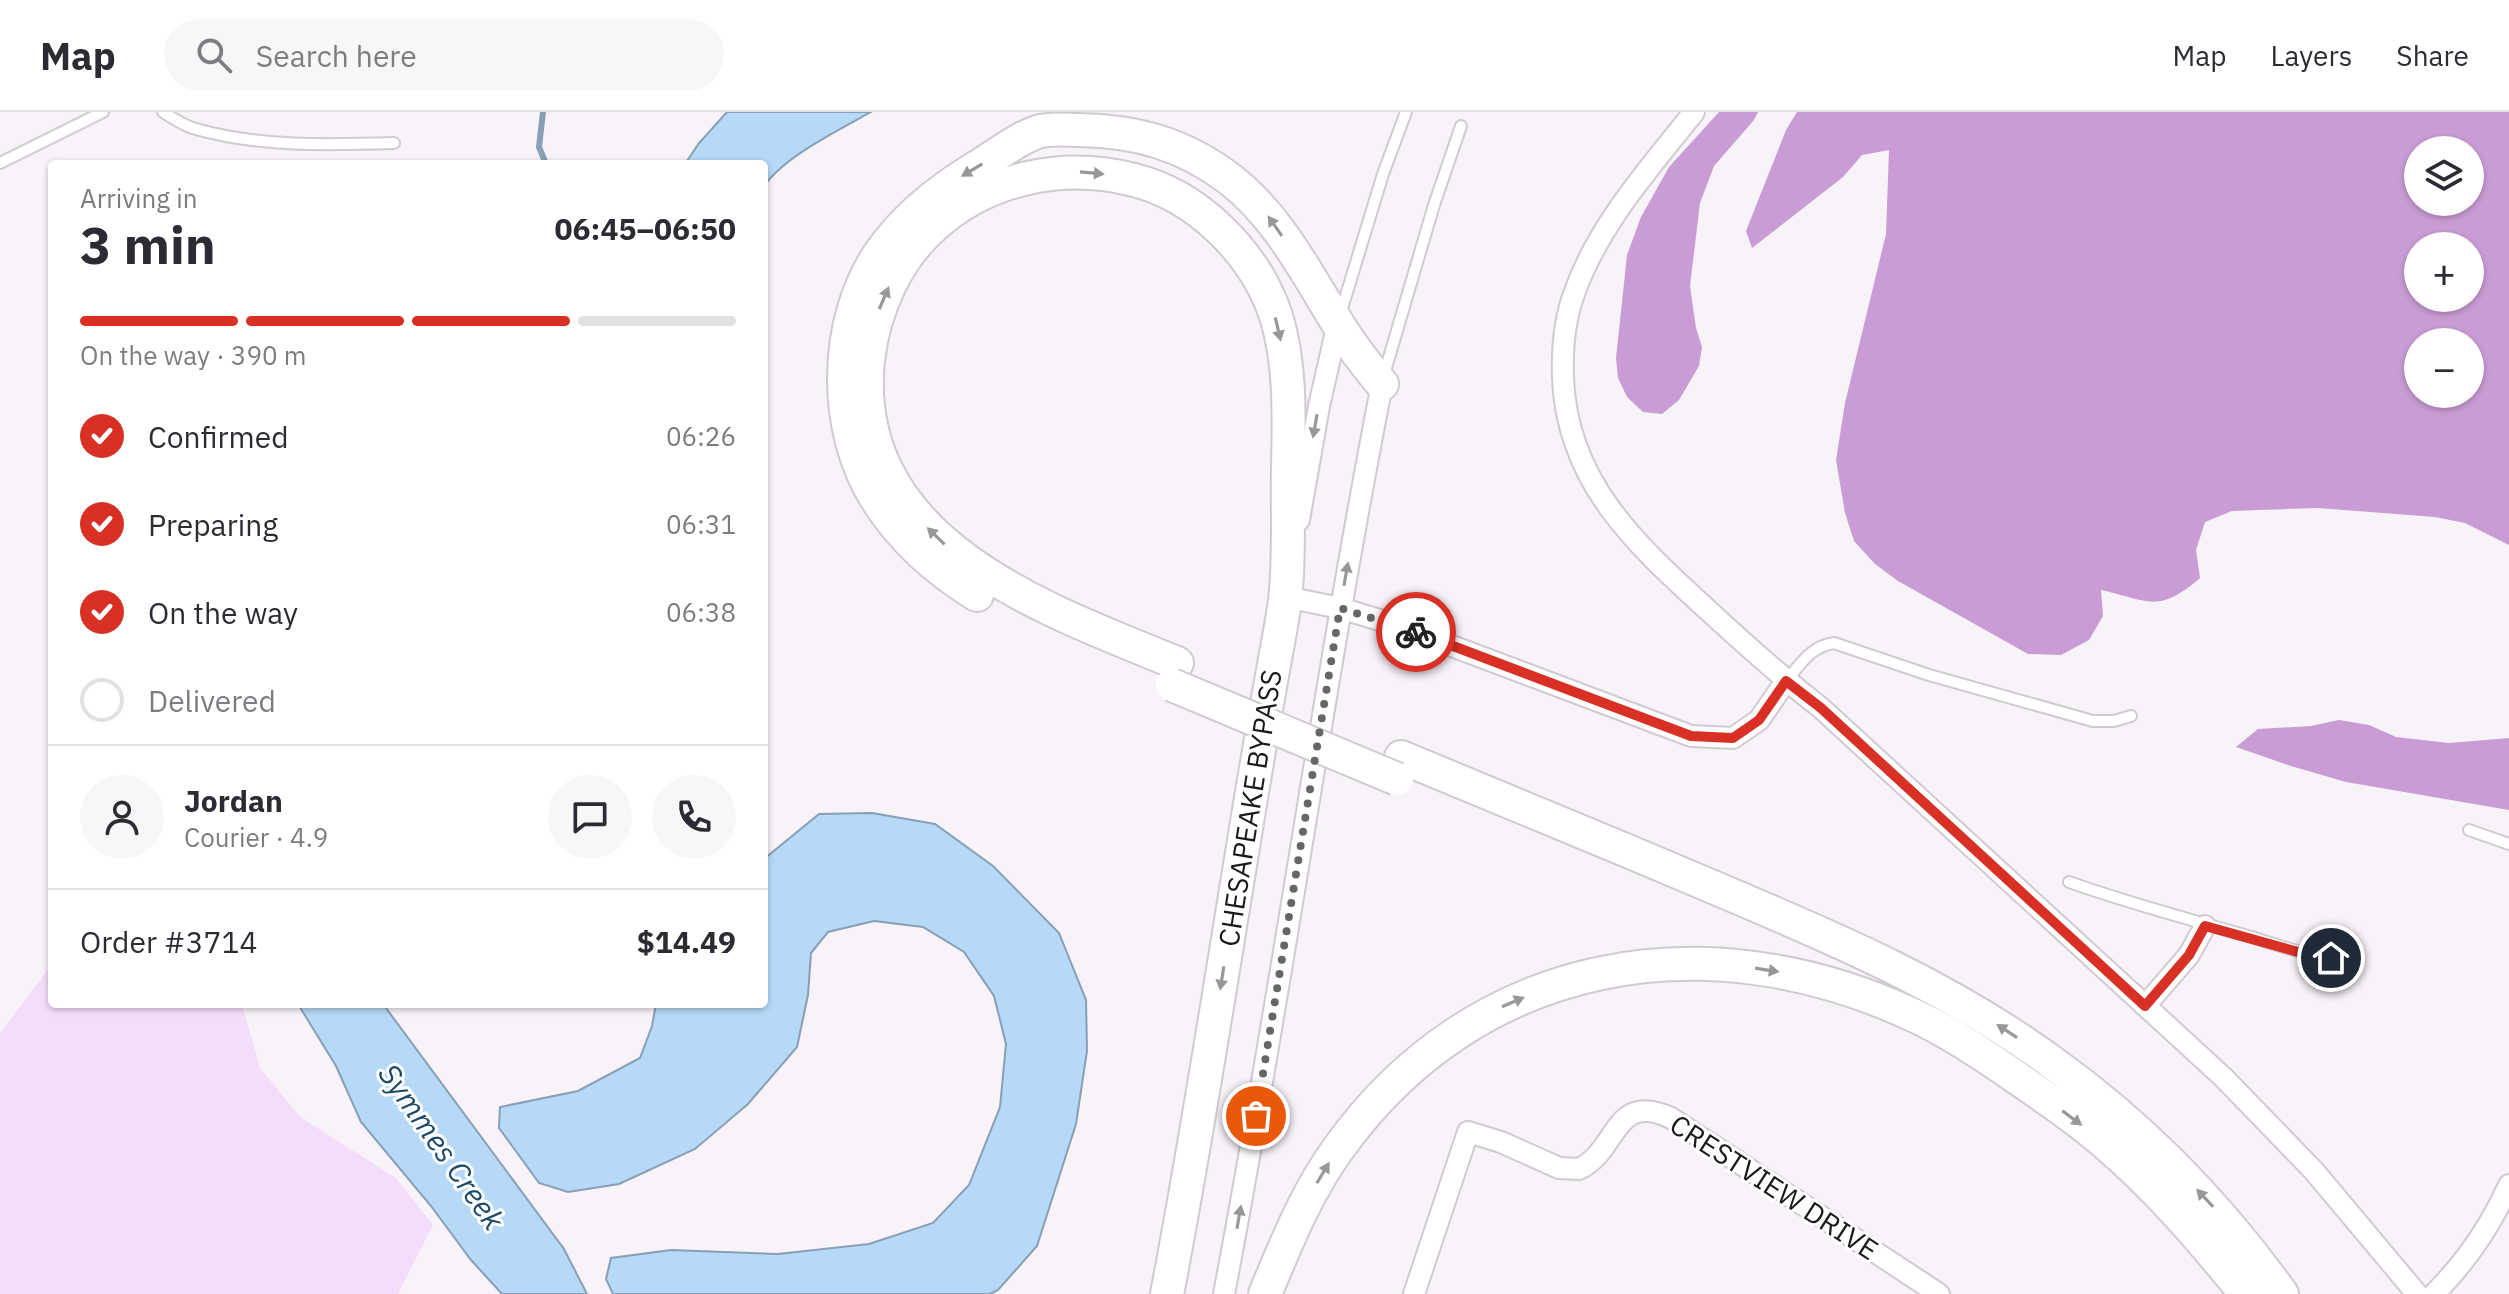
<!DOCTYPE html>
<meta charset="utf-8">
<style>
:root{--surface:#fff;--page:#f7f7f7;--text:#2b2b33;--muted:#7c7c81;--line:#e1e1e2;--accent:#d93025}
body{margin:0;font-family:"IBM Plex Sans",sans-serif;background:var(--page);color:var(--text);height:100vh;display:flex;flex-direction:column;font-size:30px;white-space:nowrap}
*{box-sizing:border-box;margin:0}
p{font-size:26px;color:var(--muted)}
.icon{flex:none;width:44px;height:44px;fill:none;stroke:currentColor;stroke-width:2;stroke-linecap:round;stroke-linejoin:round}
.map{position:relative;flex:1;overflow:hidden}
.sheet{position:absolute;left:48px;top:48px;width:720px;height:848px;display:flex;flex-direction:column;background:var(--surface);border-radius:8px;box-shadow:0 2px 6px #0004}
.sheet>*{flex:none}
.controls{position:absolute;left:2404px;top:24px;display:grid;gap:16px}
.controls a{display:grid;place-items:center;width:80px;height:80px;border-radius:50%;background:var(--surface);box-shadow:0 2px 6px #0004;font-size:40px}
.pin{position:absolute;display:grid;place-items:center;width:68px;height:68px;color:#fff;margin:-34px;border:4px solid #fff;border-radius:50%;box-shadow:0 2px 8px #0007}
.courier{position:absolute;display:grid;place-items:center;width:80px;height:80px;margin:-40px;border:6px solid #d93025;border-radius:50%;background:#fff;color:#222;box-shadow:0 2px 10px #0007}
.summary em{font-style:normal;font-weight:700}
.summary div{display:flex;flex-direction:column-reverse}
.summary{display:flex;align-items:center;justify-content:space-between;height:136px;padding:0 32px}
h1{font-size:52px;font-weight:700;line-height:60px}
.bar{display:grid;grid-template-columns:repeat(4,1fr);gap:12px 8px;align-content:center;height:96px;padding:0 32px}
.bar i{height:10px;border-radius:6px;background:var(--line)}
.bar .selected{background:var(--accent)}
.bar p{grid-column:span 4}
.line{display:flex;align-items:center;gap:20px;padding:0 32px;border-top:2px solid var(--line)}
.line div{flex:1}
.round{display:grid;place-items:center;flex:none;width:84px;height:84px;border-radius:42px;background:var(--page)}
ol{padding:0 32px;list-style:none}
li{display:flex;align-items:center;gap:24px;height:88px}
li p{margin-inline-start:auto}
li .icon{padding:8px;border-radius:50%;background:var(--accent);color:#fff;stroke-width:4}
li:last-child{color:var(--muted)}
li i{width:44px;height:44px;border:4px solid var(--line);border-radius:50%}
header{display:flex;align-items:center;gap:48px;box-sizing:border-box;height:112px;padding:0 40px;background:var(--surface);border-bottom:2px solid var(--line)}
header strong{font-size:38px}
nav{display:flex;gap:44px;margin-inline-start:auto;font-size:28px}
.search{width:560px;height:72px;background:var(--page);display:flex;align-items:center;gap:20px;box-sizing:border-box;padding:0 28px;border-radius:44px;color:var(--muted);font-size:30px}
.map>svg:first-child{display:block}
.green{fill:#f4ddfa}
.forest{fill:#ca9cd5;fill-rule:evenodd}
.water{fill:#b6d9f7;stroke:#889fb5;stroke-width:2}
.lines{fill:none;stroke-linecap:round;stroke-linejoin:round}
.stream{stroke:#889fb5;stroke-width:6}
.lane-casing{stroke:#d0cbd1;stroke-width:14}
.street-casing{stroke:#d0cbd1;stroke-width:24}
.primary-casing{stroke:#d0cbd1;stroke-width:36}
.lane{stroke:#fff;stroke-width:10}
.street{stroke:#fff;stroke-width:20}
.primary{stroke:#fff;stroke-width:32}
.primary-bridge-casing{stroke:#d0cbd1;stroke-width:36;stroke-linecap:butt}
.primary-bridge{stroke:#fff;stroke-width:32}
.oneway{fill:#989898}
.done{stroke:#686569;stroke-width:8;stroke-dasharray:0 14.4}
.route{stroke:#d93025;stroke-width:10}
.labels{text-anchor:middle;stroke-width:6;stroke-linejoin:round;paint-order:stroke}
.street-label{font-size:28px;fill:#1b191b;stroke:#fff}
.water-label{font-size:30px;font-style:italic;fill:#1d496a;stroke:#fff}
</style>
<header>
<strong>Map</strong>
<div class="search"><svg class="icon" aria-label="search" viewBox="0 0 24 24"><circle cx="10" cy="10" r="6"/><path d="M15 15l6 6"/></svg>Search here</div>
<nav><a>Map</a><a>Layers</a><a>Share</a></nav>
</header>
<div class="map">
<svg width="2509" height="1182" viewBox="0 0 2509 1182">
<rect width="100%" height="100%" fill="#f8f2f9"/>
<path class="green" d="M52,847V892H242L260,956L300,1005L396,1066L433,1113L398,1182H0V921L47,859Z"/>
<path class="forest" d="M1719,0H1758L1754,8L1714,54L1700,91L1690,174L1696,216L1702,235L1699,254L1679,288L1662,302L1643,300L1627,285L1618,266L1616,246L1627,143L1641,105L1669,55Z
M1797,0H2509V433L2465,411L2435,405L2318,396L2232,399L2205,410L2196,438L2200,466C2158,502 2150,489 2101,478L2103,504L2089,528L2061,543L2028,542L1898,469L1875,452L1854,429L1845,401L1836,348L1845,291L1886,122L1889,38L1862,43L1843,65L1752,136L1746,119L1786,18ZM2470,38V90H2418V38ZM2470,134V186H2418V134ZM2418,230H2470V282H2418Z
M2339,608L2369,613L2396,625L2449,631L2509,626V698L2346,670L2291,654L2236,635L2258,617L2311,614Z"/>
<path class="water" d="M727,0H871C839,18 785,44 764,74V52H685L699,31Z
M872,701L935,712L993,754L1059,821L1086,888L1087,939L1076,1012L1037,1134L998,1178L990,1182H613L606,1167L611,1146L671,1138L778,1142L869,1132L933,1111L969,1073L1000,995L1006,932L994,884L964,840L923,815L874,809L828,820L811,841L808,883L797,935L748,992L695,1037L619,1072L568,1080L539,1071L499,1016L500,995L578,979L640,946L652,914L656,892H764V747L819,702Z
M298,892H383L564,1137L587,1182H502L471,1148L431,1094L361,1010L336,954Z"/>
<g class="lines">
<path class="stream" d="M543,0L539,35L546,52"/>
<g class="lane-casing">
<path id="lane" d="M163,0C173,6 184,14 196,17C259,35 329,33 394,31
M0,51L103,0
M1340,203L1383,62L1406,0
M1383,266L1434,93L1461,14
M1786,569C1800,553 1811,534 1834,531L1929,563L2093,609H2114L2131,604
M2469,718L2509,732
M2069,770C2128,791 2188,807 2248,824C2289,836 2312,848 2357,844"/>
</g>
<g class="street-casing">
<path id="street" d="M1694,0C1649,57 1598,113 1574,182C1564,209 1562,238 1563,266C1567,372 1638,434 1711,501C1747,534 1782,566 1821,596L2224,966L2314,1059L2417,1182
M1299,408L1319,294L1338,211
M1287,475L1286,485L1340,496L1396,513L1691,624L1733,626L1759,608L1786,569
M2145,894L2189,843L2205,814
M1224,1182C1282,879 1323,574 1382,272
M1414,1182L1468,1020L1501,1030L1559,1056L1579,1057C1619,1038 1613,979 1671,1006L1939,1182
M2434,1182C2466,1150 2490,1115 2509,1073"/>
</g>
<g class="primary-casing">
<path id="primary" d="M977,483C938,459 902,427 877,388C832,317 833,210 880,141C905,105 938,79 974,57C994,45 1015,28 1037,20C1050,16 1066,18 1079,18C1137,19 1184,32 1231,68C1282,108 1311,170 1345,223C1356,240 1369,256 1382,272
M1401,645C1508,689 1614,733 1720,778C1836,827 1951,876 2053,951C2142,1015 2218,1093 2282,1182
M1167,1182C1196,1032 1219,880 1244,729C1253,672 1263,615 1273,558C1277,535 1282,512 1285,488C1290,445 1287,399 1288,356C1289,306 1291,252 1276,204C1255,141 1198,84 1134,68C1065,50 988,65 934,114C896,147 874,198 868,248C850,430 1042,496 1177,551
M1265,1182C1286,1132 1306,1081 1338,1037C1475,845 1705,806 1913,903C1950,920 1986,944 2020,968C2049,988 2079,1008 2105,1031C2158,1076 2202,1128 2246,1182"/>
</g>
<use href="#lane" class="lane"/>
<use href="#street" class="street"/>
<use href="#primary" class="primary"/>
<g class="primary-bridge-casing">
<path id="primary-bridge" d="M1172,573L1397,667"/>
</g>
<use href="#primary-bridge" class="primary-bridge"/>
</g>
<defs><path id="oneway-solid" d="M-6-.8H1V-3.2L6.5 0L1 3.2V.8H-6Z" transform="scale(2)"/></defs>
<g class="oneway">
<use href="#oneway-solid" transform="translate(972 58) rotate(149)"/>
<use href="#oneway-solid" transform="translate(1092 61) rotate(5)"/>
<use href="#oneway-solid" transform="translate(1275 114) rotate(-125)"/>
<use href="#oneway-solid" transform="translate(884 186) rotate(-67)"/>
<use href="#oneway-solid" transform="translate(1278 217) rotate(77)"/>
<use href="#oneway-solid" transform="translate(1315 314) rotate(100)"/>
<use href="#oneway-solid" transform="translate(936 424) rotate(-136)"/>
<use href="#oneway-solid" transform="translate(1346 462) rotate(-80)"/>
<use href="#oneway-solid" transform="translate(1767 858) rotate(9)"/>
<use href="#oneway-solid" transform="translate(1222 866) rotate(99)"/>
<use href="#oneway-solid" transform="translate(1513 890) rotate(-23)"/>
<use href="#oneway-solid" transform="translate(2007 919) rotate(-147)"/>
<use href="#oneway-solid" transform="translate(2072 1006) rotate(37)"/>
<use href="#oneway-solid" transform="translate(1323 1061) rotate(-59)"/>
<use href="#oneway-solid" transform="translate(2205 1086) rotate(-133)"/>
<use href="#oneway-solid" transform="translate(1239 1105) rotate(-80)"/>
</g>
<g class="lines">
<path class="done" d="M1256,1004L1340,496L1416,520"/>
<path class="route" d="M1416,520L1691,624L1733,626L1759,608L1786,569L1821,596L2145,894L2189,843L2205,814L2309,843L2331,846"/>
</g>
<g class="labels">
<g class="street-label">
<text transform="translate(1250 696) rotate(-81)" y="10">CHESAPEAKE BYPASS</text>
<text transform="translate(1774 1075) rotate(33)" y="10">CRESTVIEW DRIVE</text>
</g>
<g class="water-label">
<text transform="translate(441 1035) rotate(55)" y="10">Symmes Creek</text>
</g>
</g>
</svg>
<div class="controls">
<a><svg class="icon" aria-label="layers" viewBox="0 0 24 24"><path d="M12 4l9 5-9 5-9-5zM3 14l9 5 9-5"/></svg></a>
<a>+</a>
<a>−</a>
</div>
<div class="pin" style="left:1256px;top:1004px;background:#ea580c"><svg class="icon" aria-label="bag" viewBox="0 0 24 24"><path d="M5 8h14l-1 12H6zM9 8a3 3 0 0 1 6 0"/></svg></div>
<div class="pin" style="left:2331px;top:846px;background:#1f2937"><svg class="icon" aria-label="home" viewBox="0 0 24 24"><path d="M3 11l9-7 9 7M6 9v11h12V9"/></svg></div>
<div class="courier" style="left:1416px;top:520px"><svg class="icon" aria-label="bike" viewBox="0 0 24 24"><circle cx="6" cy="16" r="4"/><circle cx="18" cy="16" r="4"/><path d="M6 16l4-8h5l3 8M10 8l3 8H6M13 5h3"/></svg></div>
<section class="sheet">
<div class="summary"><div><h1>3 min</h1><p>Arriving in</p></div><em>06:45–06:50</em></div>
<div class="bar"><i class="selected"></i><i class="selected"></i><i class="selected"></i><i></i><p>On the way · 390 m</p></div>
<ol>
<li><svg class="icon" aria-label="check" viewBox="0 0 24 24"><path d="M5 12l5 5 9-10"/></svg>Confirmed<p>06:26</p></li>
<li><svg class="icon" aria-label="check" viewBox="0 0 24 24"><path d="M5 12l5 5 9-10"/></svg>Preparing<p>06:31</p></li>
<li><svg class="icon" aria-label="check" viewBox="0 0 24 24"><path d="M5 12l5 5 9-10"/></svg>On the way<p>06:38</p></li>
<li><i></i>Delivered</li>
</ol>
<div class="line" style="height:144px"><a class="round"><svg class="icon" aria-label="person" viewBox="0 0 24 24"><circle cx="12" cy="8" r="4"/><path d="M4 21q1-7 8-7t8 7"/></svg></a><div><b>Jordan</b><p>Courier · 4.9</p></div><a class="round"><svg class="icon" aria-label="chat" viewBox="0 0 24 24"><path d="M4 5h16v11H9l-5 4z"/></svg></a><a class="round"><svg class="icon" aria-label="phone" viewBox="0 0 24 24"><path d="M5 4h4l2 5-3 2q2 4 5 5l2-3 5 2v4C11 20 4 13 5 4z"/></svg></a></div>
<div class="line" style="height:104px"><div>Order #3714</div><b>$14.49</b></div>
</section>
</div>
